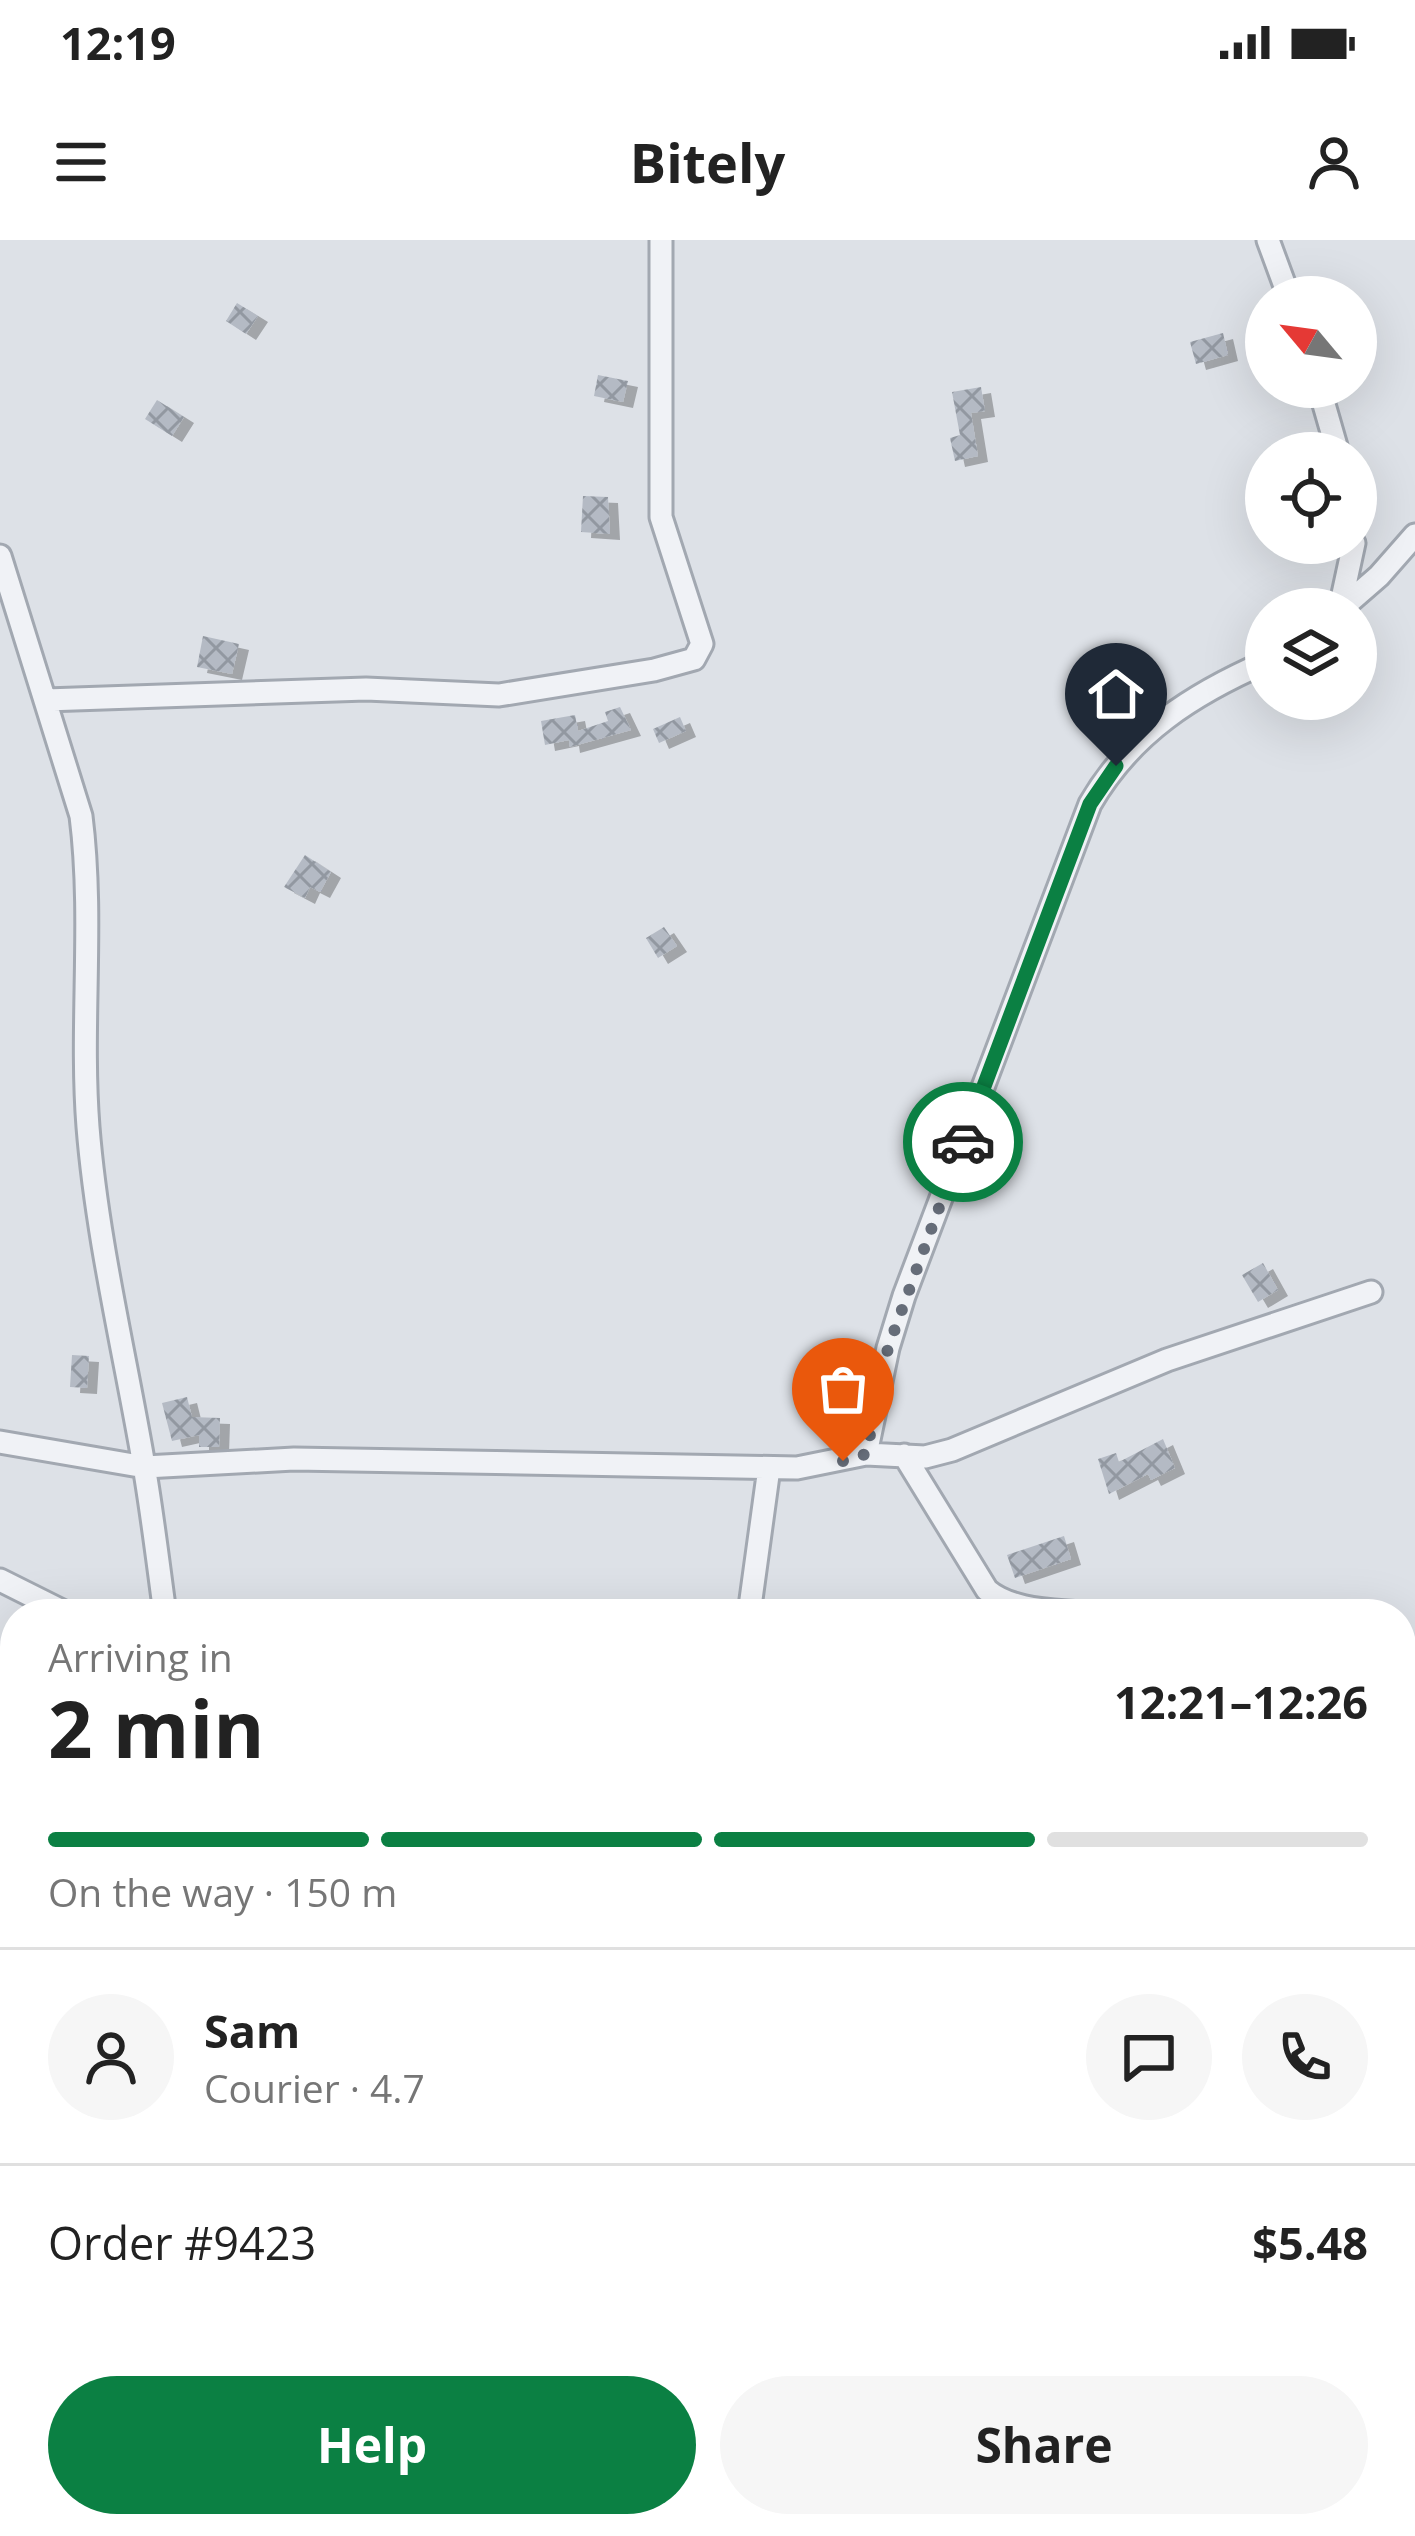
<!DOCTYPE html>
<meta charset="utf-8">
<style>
:root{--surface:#fff;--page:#f6f6f6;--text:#222;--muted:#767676;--line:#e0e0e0;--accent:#0b8043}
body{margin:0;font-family:"Open Sans",sans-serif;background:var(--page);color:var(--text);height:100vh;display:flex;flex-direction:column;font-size:45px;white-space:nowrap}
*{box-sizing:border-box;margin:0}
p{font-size:39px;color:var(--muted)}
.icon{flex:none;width:66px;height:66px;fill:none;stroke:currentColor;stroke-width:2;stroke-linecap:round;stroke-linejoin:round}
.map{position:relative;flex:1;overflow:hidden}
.details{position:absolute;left:0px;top:1359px;width:1416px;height:939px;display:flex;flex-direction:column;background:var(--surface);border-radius:48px 48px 0 0;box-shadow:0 12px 48px #0002}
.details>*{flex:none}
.needle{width:78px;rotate:299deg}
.controls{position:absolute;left:1245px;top:36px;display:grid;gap:24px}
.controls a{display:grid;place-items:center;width:132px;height:132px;border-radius:50%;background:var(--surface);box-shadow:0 12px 48px #0002;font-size:60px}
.pin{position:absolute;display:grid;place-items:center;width:102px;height:102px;color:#fff;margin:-123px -51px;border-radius:50% 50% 50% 0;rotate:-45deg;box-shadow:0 0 12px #0007}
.pin .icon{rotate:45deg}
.courier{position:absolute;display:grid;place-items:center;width:120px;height:120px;margin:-60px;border:9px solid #0b8043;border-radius:50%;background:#fff;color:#222;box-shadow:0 3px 15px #0007}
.headline em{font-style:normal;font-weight:700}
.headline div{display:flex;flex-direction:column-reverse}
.headline{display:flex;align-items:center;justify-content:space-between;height:204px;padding:0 48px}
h1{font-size:78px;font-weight:700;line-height:90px}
.bar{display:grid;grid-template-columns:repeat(4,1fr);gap:18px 12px;align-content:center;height:144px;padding:0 48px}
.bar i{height:15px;border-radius:9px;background:var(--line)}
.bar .active{background:var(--accent)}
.bar p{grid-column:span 4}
.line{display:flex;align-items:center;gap:30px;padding:0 48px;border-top:3px solid var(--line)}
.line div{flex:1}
.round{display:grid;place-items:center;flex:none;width:126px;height:126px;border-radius:63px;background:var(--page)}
.button{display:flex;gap:24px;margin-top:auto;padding:24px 48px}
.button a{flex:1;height:138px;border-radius:72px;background:var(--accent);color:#fff;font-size:48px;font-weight:700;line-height:138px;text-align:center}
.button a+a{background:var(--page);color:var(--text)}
.status{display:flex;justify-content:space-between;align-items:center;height:84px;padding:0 60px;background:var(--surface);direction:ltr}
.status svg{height:33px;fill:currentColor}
header{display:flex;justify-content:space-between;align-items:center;height:156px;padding:0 48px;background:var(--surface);font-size:54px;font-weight:700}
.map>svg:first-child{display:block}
.building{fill:url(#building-cross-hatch);filter:url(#shadow)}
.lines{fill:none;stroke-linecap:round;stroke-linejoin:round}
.minor-casing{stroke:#a2a8b1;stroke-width:27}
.minor{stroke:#f0f2f6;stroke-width:21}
.done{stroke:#666d79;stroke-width:12;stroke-dasharray:0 21.6}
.route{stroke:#0b8043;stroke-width:15}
</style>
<div class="status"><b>12:19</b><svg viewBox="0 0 49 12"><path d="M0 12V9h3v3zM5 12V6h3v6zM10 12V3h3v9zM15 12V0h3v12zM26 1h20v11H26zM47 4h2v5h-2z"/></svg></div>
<header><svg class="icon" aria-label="menu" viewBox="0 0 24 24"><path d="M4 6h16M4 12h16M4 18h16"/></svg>Bitely<svg class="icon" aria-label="person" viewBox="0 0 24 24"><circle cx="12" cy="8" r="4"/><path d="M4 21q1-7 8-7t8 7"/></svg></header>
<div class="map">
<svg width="1415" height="2296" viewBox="0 0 1415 2296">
<defs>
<pattern id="building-cross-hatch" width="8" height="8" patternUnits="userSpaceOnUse" patternTransform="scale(3)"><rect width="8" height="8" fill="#b4bac4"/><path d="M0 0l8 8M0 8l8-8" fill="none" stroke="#9298a1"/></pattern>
<filter id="shadow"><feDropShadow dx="10" dy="6" stdDeviation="0" flood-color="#0004"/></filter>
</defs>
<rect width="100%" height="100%" fill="#dde1e7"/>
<path class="building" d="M237,63L258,76L246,94L226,81Z
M1223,93L1228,115L1196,124L1190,102Z
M598,135L628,141L623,162L594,156Z
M981,147L985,171L971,173L978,216L955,221L950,198L960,195L952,152Z
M157,160L184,177L172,196L145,179Z
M583,256L608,257L610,294L581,292Z
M203,396L239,404L232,434L197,427Z
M620,467L631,490L570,507L569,500L545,505L541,481L575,475L578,491L608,481L605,472Z
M680,477L686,491L659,503L653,489Z
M305,615L331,632L320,652L310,647L305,658L284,647Z
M664,687L677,706L658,718L646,698Z
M1263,1023L1278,1050L1258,1062L1242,1035Z
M72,1115L89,1116L87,1148L70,1147Z
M187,1157L192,1177L220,1178L219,1207H199V1195L172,1201L162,1163Z
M1163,1199L1175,1228L1151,1240L1148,1234L1109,1254L1098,1219L1116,1213L1119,1222Z
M1064,1296L1071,1319L1015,1338L1007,1315Z"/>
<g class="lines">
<g class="minor-casing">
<path id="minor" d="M1268,0L1289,57
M1319,147L1338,213
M0,316L81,576C94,679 80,784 88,887C97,999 124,1110 143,1220C152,1271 158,1323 165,1374
M1340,368L1354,303
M1341,369L1379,336L1415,295
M46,460L366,449L499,455L654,430L694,419L702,404L661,277V0
M0,1202L145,1227L294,1219L797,1228L866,1214L925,1217L952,1210L1167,1120L1371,1052
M866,1214L888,1108L904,1056L1090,564C1131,493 1193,454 1266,422
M904,1215L987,1350C1013,1372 1057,1370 1089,1374
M0,1340L68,1374
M749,1374L769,1228
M1401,1462L1415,1465
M1401,2045L1415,2031
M56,2296L57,2283
M974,2296L1000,2283"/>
</g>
<use href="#minor" class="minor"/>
</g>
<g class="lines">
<path class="done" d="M843,1221L866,1214L888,1108L963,902"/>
<path class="route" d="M963,902L1090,564L1116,526"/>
</g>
</svg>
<div class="controls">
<a><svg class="needle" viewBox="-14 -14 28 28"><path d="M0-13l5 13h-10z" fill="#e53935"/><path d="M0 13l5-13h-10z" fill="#767676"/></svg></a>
<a><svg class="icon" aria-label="locate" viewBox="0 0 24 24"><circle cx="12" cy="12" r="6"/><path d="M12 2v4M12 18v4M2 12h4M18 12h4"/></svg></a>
<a><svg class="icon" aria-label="layers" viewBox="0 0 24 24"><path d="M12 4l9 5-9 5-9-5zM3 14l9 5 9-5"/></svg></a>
</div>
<div class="pin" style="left:843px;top:1221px;background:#ea580c"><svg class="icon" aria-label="bag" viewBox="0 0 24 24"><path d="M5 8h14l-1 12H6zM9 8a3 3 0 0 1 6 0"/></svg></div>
<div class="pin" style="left:1116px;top:526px;background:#1f2937"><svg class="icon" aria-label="home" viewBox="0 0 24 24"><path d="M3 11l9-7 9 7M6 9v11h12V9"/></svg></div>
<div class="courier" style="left:963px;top:902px"><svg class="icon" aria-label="car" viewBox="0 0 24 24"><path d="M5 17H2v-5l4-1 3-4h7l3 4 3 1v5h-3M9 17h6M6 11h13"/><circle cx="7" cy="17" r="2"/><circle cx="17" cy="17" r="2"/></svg></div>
<section class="details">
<div class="headline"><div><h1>2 min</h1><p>Arriving in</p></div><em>12:21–12:26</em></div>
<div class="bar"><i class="active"></i><i class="active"></i><i class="active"></i><i></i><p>On the way · 150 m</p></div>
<div class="line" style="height:216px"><a class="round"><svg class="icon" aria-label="person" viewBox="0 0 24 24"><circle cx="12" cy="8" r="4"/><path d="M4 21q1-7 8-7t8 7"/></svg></a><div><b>Sam</b><p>Courier · 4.7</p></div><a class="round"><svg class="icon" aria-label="chat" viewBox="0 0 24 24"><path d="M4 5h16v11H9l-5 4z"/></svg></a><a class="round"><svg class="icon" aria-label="phone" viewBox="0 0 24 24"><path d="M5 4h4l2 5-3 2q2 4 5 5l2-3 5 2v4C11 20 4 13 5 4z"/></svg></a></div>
<div class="line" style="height:156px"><div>Order #9423</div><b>$5.48</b></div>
<div class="button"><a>Help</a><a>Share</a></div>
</section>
</div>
